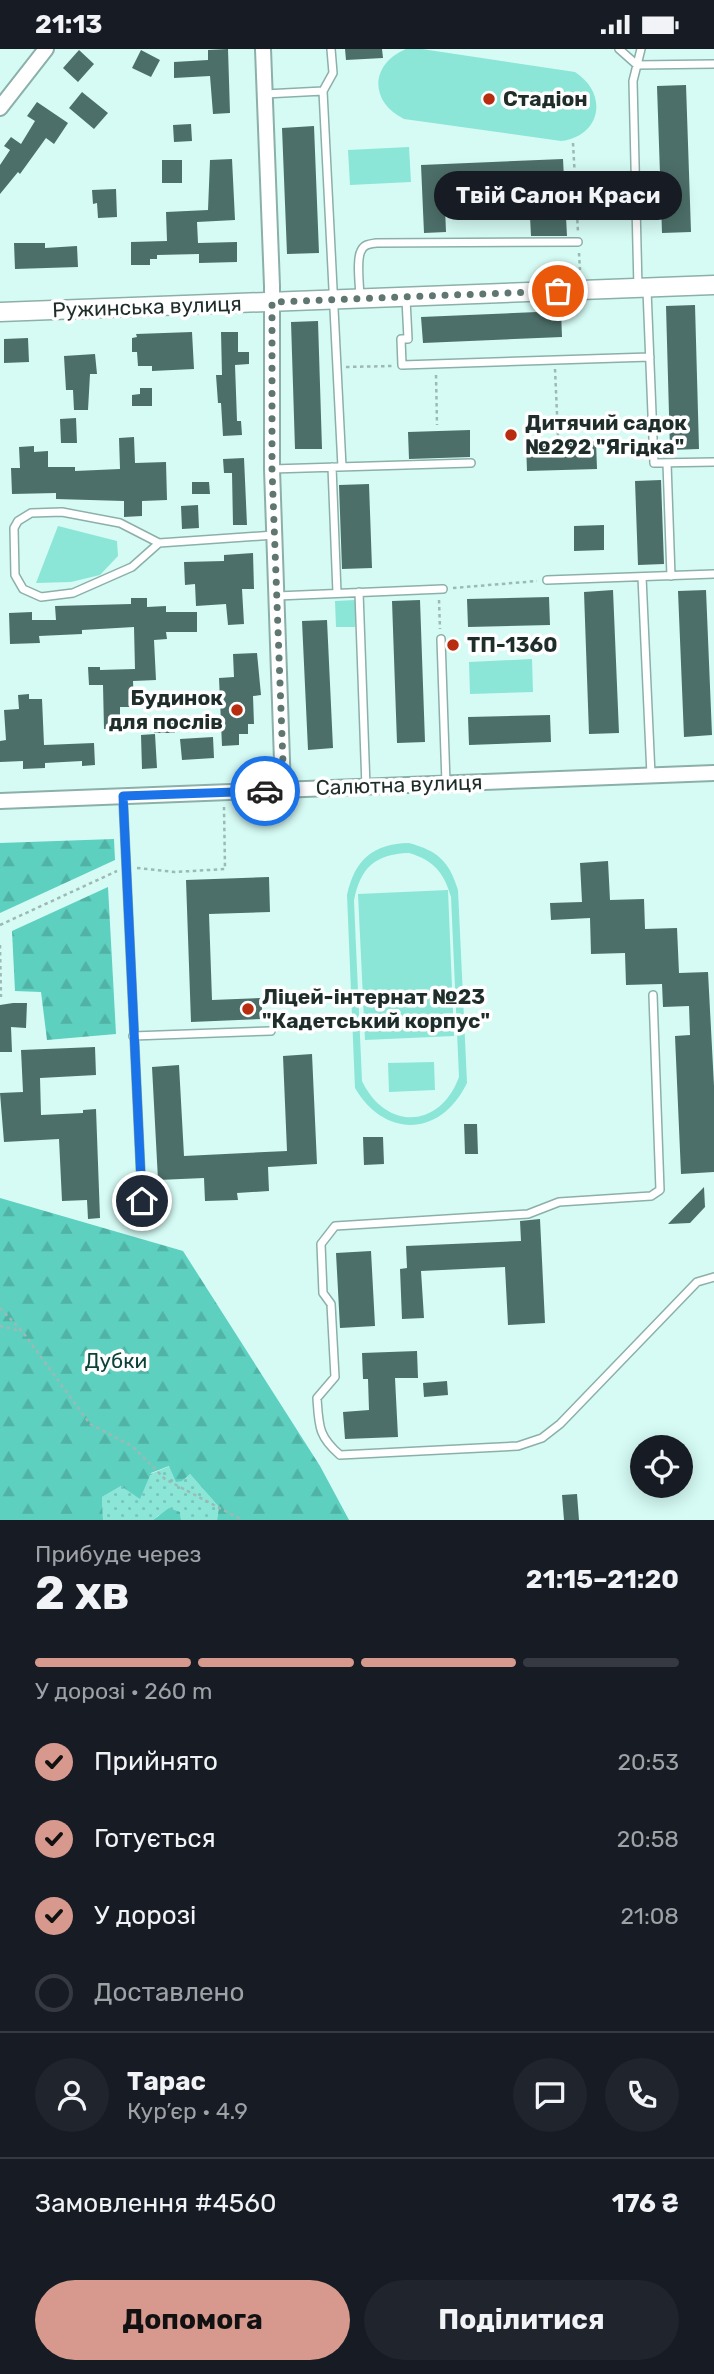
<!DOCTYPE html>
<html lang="uk">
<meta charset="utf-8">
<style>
:root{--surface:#171b24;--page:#20242c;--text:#f1f3f6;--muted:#9ea1a6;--line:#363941;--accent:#d7998e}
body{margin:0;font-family:Rubik,sans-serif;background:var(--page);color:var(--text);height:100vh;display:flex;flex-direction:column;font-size:26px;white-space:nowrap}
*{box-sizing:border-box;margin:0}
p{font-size:23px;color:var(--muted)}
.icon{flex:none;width:38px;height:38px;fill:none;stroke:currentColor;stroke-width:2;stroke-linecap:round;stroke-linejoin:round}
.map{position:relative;height:1471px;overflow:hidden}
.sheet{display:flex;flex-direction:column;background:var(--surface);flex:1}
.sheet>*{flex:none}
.controls{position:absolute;left:630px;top:1386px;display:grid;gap:14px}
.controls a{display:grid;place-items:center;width:63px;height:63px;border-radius:50%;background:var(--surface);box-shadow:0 4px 18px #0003;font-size:35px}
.pin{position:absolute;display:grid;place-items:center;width:60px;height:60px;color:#fff;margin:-30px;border:4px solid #fff;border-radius:50%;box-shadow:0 2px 7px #0007}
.courier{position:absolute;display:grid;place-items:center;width:70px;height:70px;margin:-35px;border:5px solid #1a73e8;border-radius:50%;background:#fff;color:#222;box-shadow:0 2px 9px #0007}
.bubble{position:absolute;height:49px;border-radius:24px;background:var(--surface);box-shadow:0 4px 18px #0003;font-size:23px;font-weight:700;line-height:49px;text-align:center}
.summary em{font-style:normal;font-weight:700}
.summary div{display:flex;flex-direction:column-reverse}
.summary{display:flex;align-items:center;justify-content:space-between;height:119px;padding:0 35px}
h1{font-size:46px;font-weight:700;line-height:52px}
.bar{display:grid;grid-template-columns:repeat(4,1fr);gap:10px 7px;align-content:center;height:84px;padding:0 35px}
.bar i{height:9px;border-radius:5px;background:var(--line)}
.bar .selected{background:var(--accent)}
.bar p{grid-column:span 4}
.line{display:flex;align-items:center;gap:18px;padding:0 35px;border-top:2px solid var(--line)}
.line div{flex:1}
.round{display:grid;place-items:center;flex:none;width:74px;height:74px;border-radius:37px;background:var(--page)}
ol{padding:0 35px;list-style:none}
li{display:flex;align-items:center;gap:21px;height:77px}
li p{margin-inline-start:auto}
li .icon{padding:7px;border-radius:50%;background:var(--accent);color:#111;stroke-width:4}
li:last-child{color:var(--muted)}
li i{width:38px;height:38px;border:4px solid var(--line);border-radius:50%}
.action{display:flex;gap:14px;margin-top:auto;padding:14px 35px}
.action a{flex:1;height:80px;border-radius:42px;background:var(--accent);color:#111;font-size:28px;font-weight:700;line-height:80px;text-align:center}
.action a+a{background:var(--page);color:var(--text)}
.status{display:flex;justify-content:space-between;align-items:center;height:49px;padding:0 35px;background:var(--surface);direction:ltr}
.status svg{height:19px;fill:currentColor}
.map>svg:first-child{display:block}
.grass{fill:url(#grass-dots)}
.forest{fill:url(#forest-firs)}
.park{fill:#8be6d7;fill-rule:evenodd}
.building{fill:#4d6f69}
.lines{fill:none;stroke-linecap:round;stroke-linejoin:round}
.service-casing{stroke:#8cb0a9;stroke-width:10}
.minor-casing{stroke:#8cb0a9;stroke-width:18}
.tertiary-casing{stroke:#8cb0a9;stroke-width:21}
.path{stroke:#9cbab5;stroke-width:2.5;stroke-dasharray:3.5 3.5;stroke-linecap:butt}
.service{stroke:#fff;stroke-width:7}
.minor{stroke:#fff;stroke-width:14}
.tertiary{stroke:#fff;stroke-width:18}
.done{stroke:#5f7671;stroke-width:7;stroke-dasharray:0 12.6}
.route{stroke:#1a73e8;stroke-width:9}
.poi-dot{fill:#b82c10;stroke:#fff;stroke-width:2.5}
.labels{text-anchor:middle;stroke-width:7;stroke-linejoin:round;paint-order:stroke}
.poi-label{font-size:21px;font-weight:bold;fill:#1f2e2b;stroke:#fff;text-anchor:start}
.street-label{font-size:21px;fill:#1f2e2b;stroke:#fff}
.park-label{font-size:21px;fill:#0c423b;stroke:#fff}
</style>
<div class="status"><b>21:13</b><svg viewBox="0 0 49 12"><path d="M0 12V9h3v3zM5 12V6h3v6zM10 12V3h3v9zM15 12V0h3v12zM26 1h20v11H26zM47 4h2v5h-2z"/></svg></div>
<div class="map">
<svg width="714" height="1471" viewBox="0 0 714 1471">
<defs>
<pattern id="grass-dots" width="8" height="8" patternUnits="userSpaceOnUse" patternTransform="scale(1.75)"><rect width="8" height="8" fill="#8be6d7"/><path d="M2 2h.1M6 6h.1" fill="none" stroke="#78c6b9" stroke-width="1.8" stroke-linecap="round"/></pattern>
<pattern id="forest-firs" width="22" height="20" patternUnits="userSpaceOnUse" patternTransform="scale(1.75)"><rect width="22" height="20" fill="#5dd0c0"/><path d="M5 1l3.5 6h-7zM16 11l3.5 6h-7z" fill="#50b3a5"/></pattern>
</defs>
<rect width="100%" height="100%" fill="#d5fbf4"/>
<path class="grass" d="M170,1417L182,1432L190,1425L219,1458L217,1471H181L180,1463L159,1466L153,1471H103L102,1448L121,1437Z"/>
<path class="forest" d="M114,790L115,811L0,864V794Z
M108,838L116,985L47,991L41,943L15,942L12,882Z
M0,1149L183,1202L320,1417L349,1471H217L219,1458L190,1425L182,1432L176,1433L169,1417L151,1424L140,1450L121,1437L102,1448L103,1471H0Z
M169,1459L180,1463L181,1471H153Z"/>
<path class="park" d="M406,0H422L575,23C609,45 601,87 561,92L404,70C369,53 370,15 406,0Z
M409,98L411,133L350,136L348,101Z
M58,477L117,492L118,507L100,526L71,533L36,534Z
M355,551V578H336L335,552Z
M532,610L533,643L470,645L469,613Z
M409,794C438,802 449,812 458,841L467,1034C441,1088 385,1090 355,1039L347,846C355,810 373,795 409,794ZM409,804C433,811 444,823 451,848L459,1028C440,1080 386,1082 362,1032L354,852C360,819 375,805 409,804Z
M448,841L454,987L365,991L358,845Z
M434,1013L435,1041L389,1043L388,1014Z"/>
<path class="building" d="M228,0L230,64L213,65L210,27L174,29V13L208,11V1Z
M345,0H382L383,9L346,11Z
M79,1L94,15L78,33L63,19Z
M141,1L160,11L151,28L132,19Z
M686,36L691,183L662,184L657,37Z
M82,43L108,64L94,80L69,59Z
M37,53L68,74L54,95L46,89L20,125L18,123L0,145V116L10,101L4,97L11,88L21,95L35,72L27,67Z
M191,75L192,92L174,93L173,76Z
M314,77L319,204L287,205L282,79Z
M232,110L235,171L197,173L198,194L237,193V213L199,214V205L157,206V210H150V216H131V193L167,192L166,163L208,161L210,111Z
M563,110L567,187H531L528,130L444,134L446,183L424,184L421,116Z
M162,111H182V134H162Z
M116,140L117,168L98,169L97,154L93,155L92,141Z
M14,194H45V199L77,197L78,218L15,220Z
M695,256L699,400L670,401L666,257Z
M561,262L562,288L423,294L421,268Z
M318,272L322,400H295L291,273Z
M192,283L194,320L152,322V317H138L137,303H132V289L137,288L136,285Z
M221,283H238V303H249V315L235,316L237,372H241L242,386L223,387L221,354H218L216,326H222Z
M28,289L29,313L4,314V290Z
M95,305L97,325H90L88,361H74L73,341H66L64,307Z
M140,339H152V357H132V346L140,345Z
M76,369L77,394H61L60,370Z
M470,381V408L409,410L408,383Z
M134,388L135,414L166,413L167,451L142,452V467L124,468V452L56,450V444L12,445L11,419H20L19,398L34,397V403L48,402V418H75V422L120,420L119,389Z
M596,392L597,420L527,422L526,394Z
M244,409L247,476H233L232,424H224L223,410Z
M661,431L664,515L638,516L635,432Z
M192,433H209L210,445H192Z
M369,435L372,519L342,520L339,436Z
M198,456L199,479L182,480L181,457Z
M604,476V501L574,502V477Z
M253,504L254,540H242L244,575L228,576L226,555L196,557L195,535L185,536L184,513L224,512V506Z
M613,541L619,684L589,685L584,543Z
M706,541L712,686L684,688L678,542Z
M549,548L550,576L468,578L467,550Z
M131,549H147V558L166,557V563H197V583H166L167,590L154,591L156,631L133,632L134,658H120V679L104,680L103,636H89L88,618H100V621L135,620L134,578L82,581V585L39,587L40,594L10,595L9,564L32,563V571H56L55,557L131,555Z
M420,551L425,693L397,694L392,552Z
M327,571L333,699L308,701L302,572Z
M257,604L261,646L253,647L254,675H248V685H239V696L222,697L219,629L234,628L233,605Z
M29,645V650H42L44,696L94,694L95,716L82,717V712L45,714V719L23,720V712L0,713V692L6,691L4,661L19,660L18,646Z
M550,666L551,693L469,696L468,668Z
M175,667V684H154V668Z
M155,685L157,719L142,720L141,686Z
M213,688L214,709L182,711L180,690Z
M608,812L610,851L644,850L645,880L677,879L679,924L708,923L714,1037V1123L681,1125L675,987L690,986L689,957L663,958L662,935L626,936L625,904L591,905L590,869L551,871L550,854L582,853L580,814Z
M269,828L270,863L209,865L212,951L262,949V970L191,973L186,831Z
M13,954H27L26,979L11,978L12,1003H0V956Z
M95,998L96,1026L40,1029L41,1066L83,1064V1061L96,1060L100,1169L88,1170L87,1151L62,1152L59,1090L4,1093L0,1044L23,1043L21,1001Z
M312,1005L317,1115L268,1118L269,1142L237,1144L238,1151L205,1152L204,1129L158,1131L152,1018L179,1016L184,1107L287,1102L283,1007Z
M464,1075H477L478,1105H465Z
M363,1088H383L384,1115L364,1116Z
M704,1138L705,1158L690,1174L668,1175Z
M540,1170L545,1274L508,1276L505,1218L421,1222L424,1269L402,1270L400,1220L407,1219L406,1197L521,1192L520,1172Z
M371,1202L375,1277L340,1279L336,1204Z
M417,1302L418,1329H395L398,1388L345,1390L343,1363L369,1361L368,1330H363L362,1304Z
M447,1332L448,1346L424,1348L423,1334Z
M577,1445L579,1471H564L562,1446Z"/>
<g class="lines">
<g class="service-casing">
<path id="service" d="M331,0L333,24L323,42L342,418
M619,0L637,16L714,15
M265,45L323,42
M638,239L633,32L641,0
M647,241L654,414L714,413
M360,250C360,238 356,211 361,202C364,195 370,195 376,194L578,193
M406,250L408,290H401L402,316L650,308
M667,414L671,527
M332,418L337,544
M272,420L471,414
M159,494L132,518L73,544L41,548L23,540L15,526L14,479L18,472L31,464L62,463L120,474L159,494L274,486
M642,528L651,726
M547,531L714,525
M359,543L366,738
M277,547L443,540
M441,590L446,734
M123,748L142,1152
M653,946L660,1141L651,1147L559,1153L528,1165L335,1177L321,1195L323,1244L331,1255L335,1328L317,1349C319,1377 318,1387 340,1406L518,1397L542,1389L560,1375L697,1233L714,1228
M133,987L271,982"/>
</g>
<g class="minor-casing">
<path id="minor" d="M263,0L272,237V420L283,741
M0,59L46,0
M0,752L714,724"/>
</g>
<g class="tertiary-casing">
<path id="tertiary" d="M0,263L714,236"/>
</g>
<path class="path" d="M573,94L578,183
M579,204L580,221
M346,318L392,317
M555,320L558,387
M436,326L437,376
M453,539L537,532
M439,551L440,580
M137,819L175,823L225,820L224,758
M0,876L117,822
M0,896L1,948
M0,1259L22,1282L90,1375L132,1397L165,1430L242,1471
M0,1277L22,1282"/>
<use href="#service" class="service"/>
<use href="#minor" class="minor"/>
<use href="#tertiary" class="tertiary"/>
</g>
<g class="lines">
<path class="done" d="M265,742L284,741L272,420V253L558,242"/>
<path class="route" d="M142,1152L123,747L265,742"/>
</g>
<g class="poi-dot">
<circle cx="489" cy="50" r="7"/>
<circle cx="511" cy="386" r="7"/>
<circle cx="453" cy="596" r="7"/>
<circle cx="237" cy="661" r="7"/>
<circle cx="248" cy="960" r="7"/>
</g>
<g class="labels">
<g class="poi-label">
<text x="503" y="57">Стадіон</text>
<text x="525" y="381">Дитячий садок<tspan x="525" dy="24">№292 "Ягідка"</tspan></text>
<text x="467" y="603">ТП-1360</text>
<text x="223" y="656" text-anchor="end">Будинок<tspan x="223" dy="24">для послів</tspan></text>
<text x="262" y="955">Ліцей-інтернат №23<tspan x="262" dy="24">"Кадетський корпус"</tspan></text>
</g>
<g class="street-label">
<text transform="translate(147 258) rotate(-2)" y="7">Ружинська вулиця</text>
<text transform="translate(399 736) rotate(-2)" y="7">Салютна вулиця</text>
</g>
<g class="park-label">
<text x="116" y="1319">Дубки</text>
</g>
</g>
</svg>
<div class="controls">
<a><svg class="icon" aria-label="locate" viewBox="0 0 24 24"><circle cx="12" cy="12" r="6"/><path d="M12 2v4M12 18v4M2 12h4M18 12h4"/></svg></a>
</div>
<div class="pin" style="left:558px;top:242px;background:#ea580c"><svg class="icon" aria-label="bag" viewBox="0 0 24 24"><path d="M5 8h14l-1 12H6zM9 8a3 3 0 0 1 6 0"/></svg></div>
<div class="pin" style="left:142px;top:1152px;background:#1f2937"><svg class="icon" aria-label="home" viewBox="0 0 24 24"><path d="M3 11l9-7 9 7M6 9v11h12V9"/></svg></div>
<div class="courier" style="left:265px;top:742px"><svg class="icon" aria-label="car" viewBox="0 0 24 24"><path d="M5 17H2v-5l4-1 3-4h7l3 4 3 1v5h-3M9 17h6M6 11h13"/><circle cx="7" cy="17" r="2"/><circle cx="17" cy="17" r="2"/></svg></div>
<div class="bubble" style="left:434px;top:122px;width:248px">Твій Салон Краси</div>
</div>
<section class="sheet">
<div class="summary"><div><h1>2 хв</h1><p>Прибуде через</p></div><em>21:15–21:20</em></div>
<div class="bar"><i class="selected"></i><i class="selected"></i><i class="selected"></i><i></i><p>У дорозі · 260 m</p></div>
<ol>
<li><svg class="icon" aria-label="check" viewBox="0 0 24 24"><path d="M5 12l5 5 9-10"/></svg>Прийнято<p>20:53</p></li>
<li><svg class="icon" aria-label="check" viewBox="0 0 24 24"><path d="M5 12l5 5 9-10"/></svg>Готується<p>20:58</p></li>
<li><svg class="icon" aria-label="check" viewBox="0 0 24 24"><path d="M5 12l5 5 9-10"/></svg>У дорозі<p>21:08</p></li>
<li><i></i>Доставлено</li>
</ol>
<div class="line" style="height:126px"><a class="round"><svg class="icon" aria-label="person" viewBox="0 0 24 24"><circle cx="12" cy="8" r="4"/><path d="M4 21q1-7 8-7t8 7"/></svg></a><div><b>Тарас</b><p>Кур’єр · 4.9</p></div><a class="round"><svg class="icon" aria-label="chat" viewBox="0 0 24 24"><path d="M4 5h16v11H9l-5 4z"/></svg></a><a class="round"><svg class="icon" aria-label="phone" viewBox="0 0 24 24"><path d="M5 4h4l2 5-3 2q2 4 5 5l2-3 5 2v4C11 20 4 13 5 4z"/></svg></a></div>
<div class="line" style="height:91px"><div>Замовлення #4560</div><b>176 ₴</b></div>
<div class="action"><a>Допомога</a><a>Поділитися</a></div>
</section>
